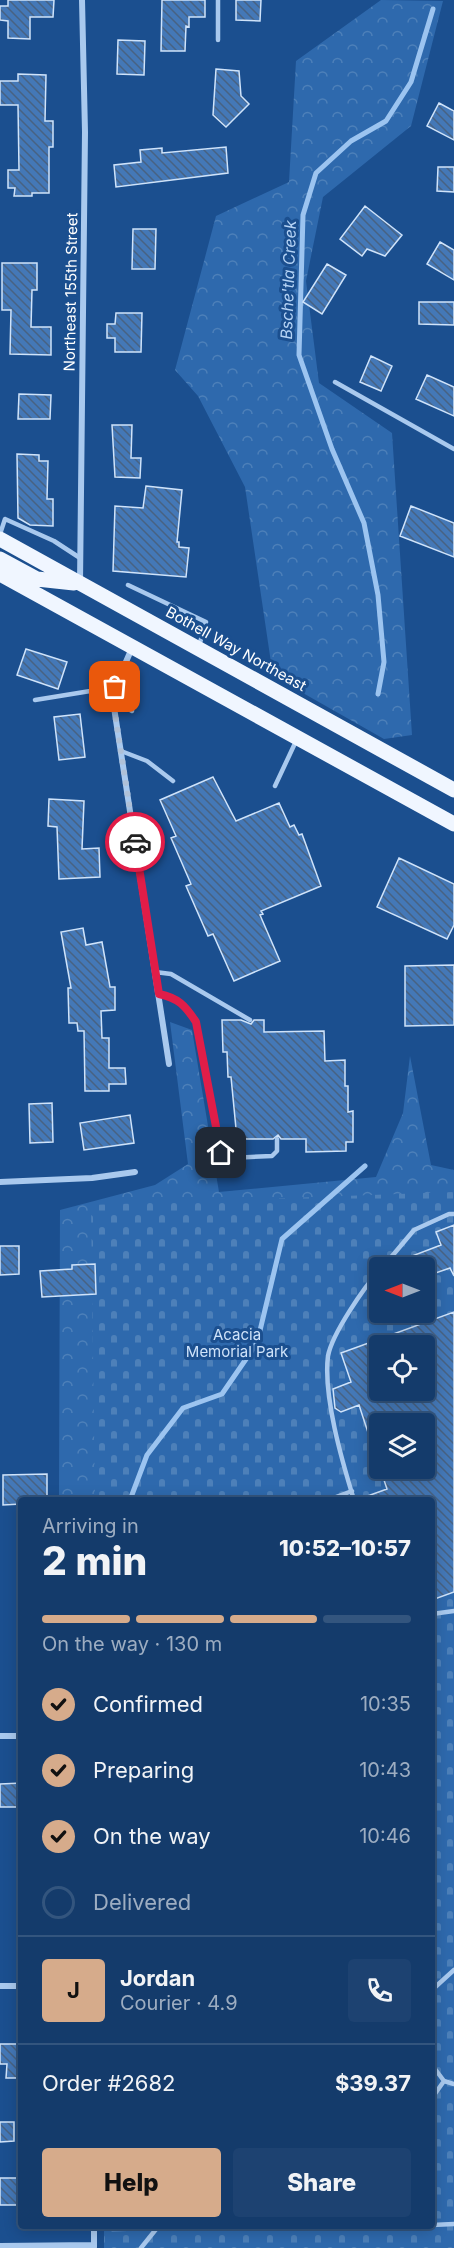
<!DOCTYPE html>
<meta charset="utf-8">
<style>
:root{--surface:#143b6b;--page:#1d4271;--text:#f1f3f6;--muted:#9dadc1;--line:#33557e;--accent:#d6ab8b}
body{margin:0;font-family:Inter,sans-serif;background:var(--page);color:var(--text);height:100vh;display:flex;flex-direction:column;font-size:22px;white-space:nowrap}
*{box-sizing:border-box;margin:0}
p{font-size:20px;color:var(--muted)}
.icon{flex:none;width:33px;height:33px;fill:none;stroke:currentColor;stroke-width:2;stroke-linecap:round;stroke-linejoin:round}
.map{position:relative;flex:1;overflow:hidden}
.drawer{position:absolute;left:18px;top:1497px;width:417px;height:732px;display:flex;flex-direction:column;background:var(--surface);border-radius:6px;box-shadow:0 3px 15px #0003,0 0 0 2px var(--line)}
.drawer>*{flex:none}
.needle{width:39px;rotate:270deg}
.controls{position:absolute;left:369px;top:1257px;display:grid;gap:12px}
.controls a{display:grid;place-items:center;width:66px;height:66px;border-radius:6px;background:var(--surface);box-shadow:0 3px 15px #0003,0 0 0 2px var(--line);font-size:30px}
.pin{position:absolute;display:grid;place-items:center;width:51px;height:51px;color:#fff;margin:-26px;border-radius:12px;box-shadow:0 3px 9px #0006}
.courier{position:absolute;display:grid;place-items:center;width:60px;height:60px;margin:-30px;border:4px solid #e11d48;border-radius:50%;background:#fff;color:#222;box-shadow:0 2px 8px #0007}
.head em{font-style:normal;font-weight:800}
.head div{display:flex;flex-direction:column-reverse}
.head{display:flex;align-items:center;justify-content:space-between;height:102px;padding:0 24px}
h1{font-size:39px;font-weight:800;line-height:45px}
.bar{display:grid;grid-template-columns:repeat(4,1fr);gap:9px 6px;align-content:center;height:72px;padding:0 24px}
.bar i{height:8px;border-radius:4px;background:var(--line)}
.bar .selected{background:var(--accent)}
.bar p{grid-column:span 4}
.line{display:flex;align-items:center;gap:15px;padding:0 24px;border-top:2px solid var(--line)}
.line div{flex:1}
.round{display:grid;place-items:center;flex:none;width:63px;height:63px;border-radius:6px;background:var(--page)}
ol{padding:0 24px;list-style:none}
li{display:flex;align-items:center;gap:18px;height:66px}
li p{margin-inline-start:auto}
li .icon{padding:6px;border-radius:50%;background:var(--accent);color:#111;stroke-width:4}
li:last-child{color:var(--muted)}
li i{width:33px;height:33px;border:3px solid var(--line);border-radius:50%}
.button{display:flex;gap:12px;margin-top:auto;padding:12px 24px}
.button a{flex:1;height:69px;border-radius:6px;background:var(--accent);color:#111;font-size:24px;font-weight:800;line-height:69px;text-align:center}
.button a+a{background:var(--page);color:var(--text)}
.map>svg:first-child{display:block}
.forest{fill:url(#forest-crowns)}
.cemetery{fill:url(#cemetery-stones);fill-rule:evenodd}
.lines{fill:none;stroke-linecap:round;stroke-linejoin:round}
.stream{stroke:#9cc4f0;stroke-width:5}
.building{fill:url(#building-back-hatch);stroke:#cfe3fa;stroke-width:1.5;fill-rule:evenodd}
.service{stroke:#a9c9ee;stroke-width:4.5}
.minor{stroke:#a9c9ee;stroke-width:6}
.primary{stroke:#f0f6ff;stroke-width:15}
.done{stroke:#afc1d8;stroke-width:6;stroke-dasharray:0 10.8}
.route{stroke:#e11d48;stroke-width:8}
.labels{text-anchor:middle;stroke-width:6;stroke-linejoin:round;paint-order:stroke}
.street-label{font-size:15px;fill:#fff;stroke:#1b4f8f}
.park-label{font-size:15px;fill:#cfe3fa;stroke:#1b4f8f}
.water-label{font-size:16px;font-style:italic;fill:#b5d3f5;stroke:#1b4f8f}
</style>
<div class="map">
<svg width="454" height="2248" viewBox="0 0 454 2248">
<defs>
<pattern id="forest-crowns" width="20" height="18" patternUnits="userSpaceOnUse" patternTransform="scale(1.5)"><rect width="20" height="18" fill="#2e69ad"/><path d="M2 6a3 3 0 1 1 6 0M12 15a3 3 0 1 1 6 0" fill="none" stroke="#4d80b9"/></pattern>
<pattern id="cemetery-stones" width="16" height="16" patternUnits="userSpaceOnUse" patternTransform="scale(1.5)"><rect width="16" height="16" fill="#2e69ad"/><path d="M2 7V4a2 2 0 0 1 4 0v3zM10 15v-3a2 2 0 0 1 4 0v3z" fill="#4d80b9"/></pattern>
<pattern id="building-back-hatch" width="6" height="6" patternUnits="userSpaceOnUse" patternTransform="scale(1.5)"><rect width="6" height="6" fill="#4478b7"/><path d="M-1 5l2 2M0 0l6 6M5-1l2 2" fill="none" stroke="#486282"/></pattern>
</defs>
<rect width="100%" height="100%" fill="#1b4f8f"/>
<path class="forest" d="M381,0L443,1L411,126L323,197L306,281L319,383L392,433L412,735L384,739L273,676L245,487L198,396L175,370L216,216L289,182L296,61Z
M170,1022L192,1030L219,1192L376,1177L403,1113L410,1056L431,1165L454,1170V1214L418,1216L185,1500H59L60,1210L155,1185L188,1164Z"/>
<path class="cemetery" d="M454,1192V2248H104V2226H432V1500H95L91,1205ZM380,1268H424V1312H380ZM380,1346H424V1390H380ZM380,1424H424V1468H380Z"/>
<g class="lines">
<path class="stream" d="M378,694L384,662L378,595L364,523L332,449L299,355L303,215L316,173L351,141L386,121L411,82L433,9
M130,1500L147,1455L183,1408L222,1394L257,1343L282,1239L365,1166"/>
</g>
<path class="building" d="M8,0H54L53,17H30V39L8,38V21L0,20V6H8Z
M162,0H205V17H189V27L186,26L185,51H161Z
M236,0H261L260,21L236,20Z
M118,40L145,41L144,75L117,74Z
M216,69L239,71L241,96L249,104L226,127L213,115Z
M18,74L46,75L45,121H53V147H49V193H32V196H14L15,188H8V170H19L18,105H0V81H18Z
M439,103L454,111V140L427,126Z
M226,147L228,173L116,187L114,165L141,162L140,150L162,148V153Z
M438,167H454V192L437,191Z
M365,206L402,235L385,256L367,249L362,256L340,239Z
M133,229H156L155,269H132Z
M440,242L454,250V280L427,264Z
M2,263H37V290H32L31,327H51V355L10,354L11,310H2Z
M327,264L346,275L322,314L303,302Z
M419,302H454V325L419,324Z
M116,313H142L141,352H115V338H107V324H115Z
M371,356L392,366L381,391L360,382Z
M427,375L454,387V416L416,399Z
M19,394L51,395L50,419H18Z
M112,425H132L131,458H141L140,478L115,477Z
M17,454L39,455V461H48L47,499H53V526L30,525L18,518Z
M146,486L182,490L177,542H179V547L189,548L186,577L113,571L115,506L143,508Z
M411,506L454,523V557L400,536Z
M26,649L67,662L58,689L17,675Z
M80,714L85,757L59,760L54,717Z
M213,777L236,821L279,803L290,827L294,825L299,835L302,834L321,886L261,911L263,914L260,915L280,961L234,981L213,934L208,936L186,886L191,884L171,838L176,836L160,800Z
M49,799L84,801L82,849L99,848L100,877L59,879L57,827L48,826Z
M399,858L454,884V925L447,939L377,907Z
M83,928L86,945L102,942L110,987H115V1010L101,1011L102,1038H109V1068H125L126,1084H109V1091H85L84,1031H78L77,1023H69L68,988H71L61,932Z
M454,965V1025L405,1026V966Z
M222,1020H241L251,1024L254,1020H264V1032L324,1031L325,1061L345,1060V1086H348V1112L353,1111V1142H346V1151L306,1152V1139H281L278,1135L273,1139H237L231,1077H228L227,1052H223Z
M52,1103L53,1142L30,1143L29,1104Z
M130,1115L134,1143L84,1150L80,1123Z
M454,1225V1276L450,1268L424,1277V1268H388L391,1264L441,1245L436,1232Z
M0,1246H19V1274L0,1275Z
M95,1264L96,1294L42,1297L40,1271L72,1269V1265Z
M454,1312V1592L432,1600V1500L362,1498L387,1489L380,1468H424V1424H380V1460H377L359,1405L341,1412L335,1408L333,1389L351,1382L341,1353ZM380,1346H424V1390H380Z
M47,1474V1500H21V1504L3,1505V1475Z
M21,1783V1807H0V1784Z
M0,2044H21V2078H6L7,2064H0Z
M0,2122H14V2141L0,2142Z
M0,2178H21V2205H0Z"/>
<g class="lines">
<path class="service" d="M218,40V0
M335,382L454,449
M0,534L5,519L54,541L80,558
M128,585L206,622L199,646
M35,700L115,687
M113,701L132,711
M121,751L147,761L173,781
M275,786L297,739
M155,972L171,974L250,1020
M159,994C178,998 185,1005 196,1022L221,1153L230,1158L272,1156L277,1151V1139
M382,1268L414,1230L449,1214H454
M328,1500L352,1491
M354,1500C342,1461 323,1396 328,1356C332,1334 364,1287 380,1270
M432,1614L454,1611
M432,1990L454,1970
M432,2065L444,2081L454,2084
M432,2098L444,2081
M432,2225L454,2224
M112,2229L297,2226
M141,2248L157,2228"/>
<path class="minor" d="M80,583L85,132L82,0
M132,648L115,687L113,701L169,1064
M0,1182L92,1178L135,1172
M0,1736H21
M0,1986H21
M0,2246L94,2245
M94,2247V2226"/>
<path class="primary" d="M0,539L454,790
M0,559L37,579L74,583
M0,574L454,824"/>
</g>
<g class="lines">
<path class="done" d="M115,687L113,701L135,842"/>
<path class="route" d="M135,842L159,994C178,998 185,1005 196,1022L221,1153"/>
</g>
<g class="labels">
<g class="street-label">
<text transform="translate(71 292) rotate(-89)" y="5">Northeast 155th Street</text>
<text transform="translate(236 649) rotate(29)" y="5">Bothell Way Northeast</text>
</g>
<g class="park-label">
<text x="237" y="1340">Acacia<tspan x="237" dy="17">Memorial Park</tspan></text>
</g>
<g class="water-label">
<text transform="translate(288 280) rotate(-88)" y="6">Bsche'tla Creek</text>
</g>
</g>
</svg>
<div class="controls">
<a><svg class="needle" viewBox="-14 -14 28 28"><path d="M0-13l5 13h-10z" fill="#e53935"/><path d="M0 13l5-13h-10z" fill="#9dadc1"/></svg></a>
<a><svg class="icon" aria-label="locate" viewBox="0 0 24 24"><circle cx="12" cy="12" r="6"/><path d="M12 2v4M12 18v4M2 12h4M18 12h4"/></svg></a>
<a><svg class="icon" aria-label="layers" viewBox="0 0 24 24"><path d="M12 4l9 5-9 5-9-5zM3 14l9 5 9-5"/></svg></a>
</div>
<div class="pin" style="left:115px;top:687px;background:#ea580c"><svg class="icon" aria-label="bag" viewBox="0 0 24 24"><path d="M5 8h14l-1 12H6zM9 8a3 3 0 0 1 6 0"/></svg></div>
<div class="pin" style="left:221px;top:1153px;background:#1f2937"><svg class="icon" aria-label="home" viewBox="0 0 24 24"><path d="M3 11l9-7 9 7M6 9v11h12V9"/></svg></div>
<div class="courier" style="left:135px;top:842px"><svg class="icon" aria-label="car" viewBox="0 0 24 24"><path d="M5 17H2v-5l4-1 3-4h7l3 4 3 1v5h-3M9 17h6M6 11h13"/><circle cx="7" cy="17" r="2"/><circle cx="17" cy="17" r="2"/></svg></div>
<section class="drawer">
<div class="head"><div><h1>2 min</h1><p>Arriving in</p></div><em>10:52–10:57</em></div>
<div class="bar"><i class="selected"></i><i class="selected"></i><i class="selected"></i><i></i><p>On the way · 130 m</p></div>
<ol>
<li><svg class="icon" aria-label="check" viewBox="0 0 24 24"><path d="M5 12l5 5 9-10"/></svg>Confirmed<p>10:35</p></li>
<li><svg class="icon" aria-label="check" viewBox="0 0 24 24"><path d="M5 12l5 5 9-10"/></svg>Preparing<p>10:43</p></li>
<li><svg class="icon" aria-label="check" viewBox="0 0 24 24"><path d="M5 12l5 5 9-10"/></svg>On the way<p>10:46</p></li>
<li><i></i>Delivered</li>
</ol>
<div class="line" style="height:108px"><b class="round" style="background:var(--accent);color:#111">J</b><div><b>Jordan</b><p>Courier · 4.9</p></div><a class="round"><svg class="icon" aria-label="phone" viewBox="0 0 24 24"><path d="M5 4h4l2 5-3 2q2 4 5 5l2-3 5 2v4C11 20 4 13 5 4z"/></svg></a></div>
<div class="line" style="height:78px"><div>Order #2682</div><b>$39.37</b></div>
<div class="button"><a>Help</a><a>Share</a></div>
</section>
</div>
